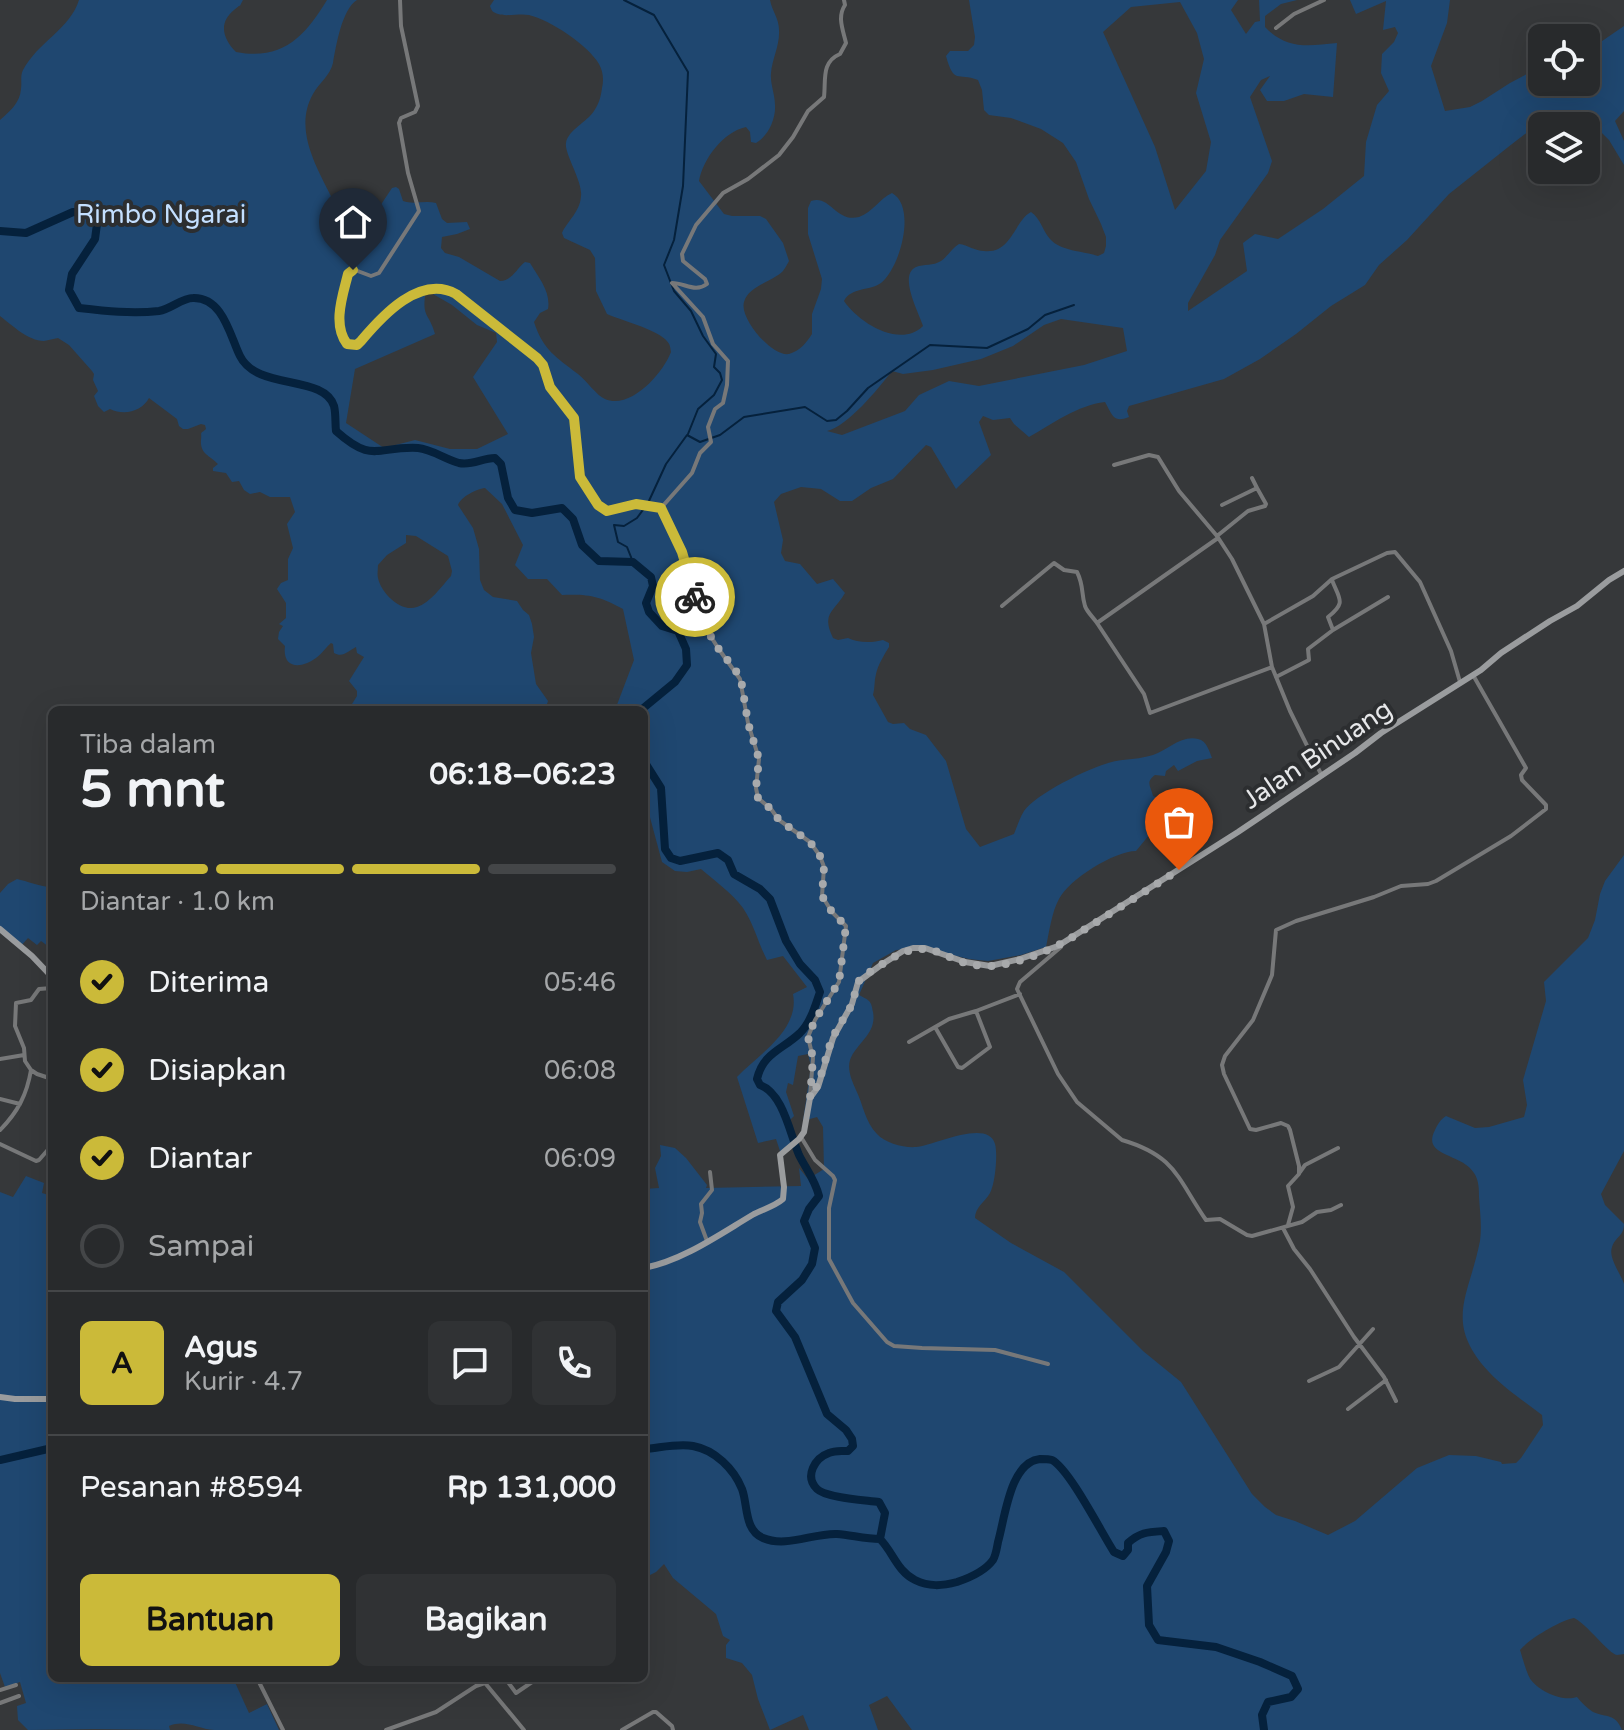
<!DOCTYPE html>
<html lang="id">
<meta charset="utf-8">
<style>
:root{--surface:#282a2c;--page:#303234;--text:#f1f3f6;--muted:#a5a7a9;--line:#444648;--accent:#cbba39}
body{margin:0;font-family:"Varela Round",sans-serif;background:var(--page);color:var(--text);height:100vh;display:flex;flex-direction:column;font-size:30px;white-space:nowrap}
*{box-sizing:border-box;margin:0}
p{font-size:26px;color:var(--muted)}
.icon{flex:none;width:44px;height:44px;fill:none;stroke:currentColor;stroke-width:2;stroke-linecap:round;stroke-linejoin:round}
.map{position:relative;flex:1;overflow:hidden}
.panel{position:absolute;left:48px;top:706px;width:600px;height:976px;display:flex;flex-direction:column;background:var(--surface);border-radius:12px;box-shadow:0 8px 32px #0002,0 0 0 2px var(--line)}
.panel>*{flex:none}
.controls{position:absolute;left:1528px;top:24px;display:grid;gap:16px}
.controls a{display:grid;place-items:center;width:72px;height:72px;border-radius:12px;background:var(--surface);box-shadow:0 8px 32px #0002,0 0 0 2px var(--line);font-size:40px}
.pin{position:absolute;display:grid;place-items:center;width:68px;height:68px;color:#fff;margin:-82px -34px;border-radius:50% 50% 50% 0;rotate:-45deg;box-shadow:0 0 8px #0007}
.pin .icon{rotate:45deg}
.courier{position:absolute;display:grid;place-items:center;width:80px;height:80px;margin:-40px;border:6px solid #cbba39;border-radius:50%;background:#fff;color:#222;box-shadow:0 2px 10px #0007}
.summary em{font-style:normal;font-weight:700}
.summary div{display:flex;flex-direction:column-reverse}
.summary{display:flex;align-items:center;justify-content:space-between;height:136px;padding:0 32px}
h1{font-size:52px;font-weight:700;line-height:60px}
.bar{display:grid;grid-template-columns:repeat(4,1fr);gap:12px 8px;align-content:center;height:96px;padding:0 32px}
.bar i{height:10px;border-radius:6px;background:var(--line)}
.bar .selected{background:var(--accent)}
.bar p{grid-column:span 4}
.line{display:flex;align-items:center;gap:20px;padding:0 32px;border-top:2px solid var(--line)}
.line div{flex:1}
.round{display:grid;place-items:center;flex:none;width:84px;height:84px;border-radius:12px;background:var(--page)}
ol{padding:0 32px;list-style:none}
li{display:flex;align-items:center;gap:24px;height:88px}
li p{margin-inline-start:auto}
li .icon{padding:8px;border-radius:50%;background:var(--accent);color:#111;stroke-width:4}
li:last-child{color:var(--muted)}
li i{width:44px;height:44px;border:4px solid var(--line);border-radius:50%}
.button{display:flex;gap:16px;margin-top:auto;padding:16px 32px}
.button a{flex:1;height:92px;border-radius:12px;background:var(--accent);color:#111;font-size:32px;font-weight:700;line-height:92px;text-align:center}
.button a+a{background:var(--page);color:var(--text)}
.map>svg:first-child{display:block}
.green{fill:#1f4770;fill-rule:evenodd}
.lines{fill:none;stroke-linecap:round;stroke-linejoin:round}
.stream{stroke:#05213c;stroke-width:2}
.river{stroke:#05213c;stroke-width:8}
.street{stroke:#777879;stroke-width:4}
.secondary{stroke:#9a9c9e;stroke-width:6}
.done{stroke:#a8aaac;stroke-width:8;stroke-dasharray:0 14.4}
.route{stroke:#cbba39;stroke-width:10}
.labels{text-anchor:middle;stroke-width:8;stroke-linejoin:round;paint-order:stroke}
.park-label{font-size:26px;fill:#c3dfff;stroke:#2c2e30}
.street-label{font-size:26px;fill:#e6e7e9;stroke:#2c2e30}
</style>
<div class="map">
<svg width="1624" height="1730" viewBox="0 0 1624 1730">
<rect width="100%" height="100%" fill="#36383a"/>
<path class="green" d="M79,0H243C237,11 244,1 234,10C218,23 223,39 236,52C283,61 305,36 327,0H357C342,9 336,46 333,63C330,76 319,83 313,94C293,129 317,168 333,200C346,207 365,209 380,206L392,188L396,187L399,189L403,201C414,205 425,200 436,203L442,219L447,223L467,222L470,229L457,234L442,237L441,248L445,253L459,257L500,281C513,280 516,269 525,262L530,263C539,278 551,292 548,309L540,313L534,322C543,350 556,357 578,374C586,380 597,396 605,399C631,410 663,373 671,352C670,345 670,344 665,339C654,329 621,320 607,314L596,291L595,258L590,250L564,238L562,233C568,220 580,212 581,196C583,182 564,153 566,143C568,130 587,122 594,111C599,104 601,96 602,88C604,80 603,71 599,64C588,45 550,20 529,15C519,13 507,17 498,14C492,12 492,11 490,6L494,0H770C772,11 779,18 779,30C780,45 772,59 771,73C770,84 775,94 775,105C776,119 768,136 756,143L751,142L750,132L746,127C723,132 703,159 699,181L724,214L732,216H760L766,219L783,243L789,261C788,263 784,270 783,271C772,282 748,286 744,302C739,318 772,357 789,354C800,351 807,342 812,334V314L821,289L822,279L808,234V208L811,201C830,194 836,223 859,217C873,212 879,199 892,193C917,207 900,268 881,283C870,291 851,287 844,301C858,322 900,349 923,326C919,313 898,275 916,267C924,264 933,266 941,261C948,256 952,248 959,244C968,245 975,251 984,251C1012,254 1014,221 1031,212C1041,219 1042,230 1050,239C1060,251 1083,251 1098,256L1104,253L1106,246V237L1101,224L1089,199L1076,162L1063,143L1041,129L1011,118L989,115L984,110L982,90L978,80C957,72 954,85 946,56L950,51H968L974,45L975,37L969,0H1238L1231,10L1246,34L1255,22L1260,21L1259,0H1297L1281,4L1265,16V27C1287,50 1308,46 1337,43L1333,97L1304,94L1284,101H1267L1260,90L1270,76L1261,80L1250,97L1272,161L1268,173L1220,240L1215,255L1188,303V311L1247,271L1243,243L1255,234L1278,239L1323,209L1364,176L1366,142L1377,105L1389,91L1381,73L1382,54L1394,42L1398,33L1395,27L1383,30L1386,1L1356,14L1350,0H1450L1447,23L1431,66L1445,111L1470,107L1482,101L1510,83L1542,66V82H1586V52L1624,26V111L1615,121L1624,141V165L1609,140L1594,125L1581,117L1571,115L1551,119L1533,128L1512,144L1449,194L1407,240L1379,265L1365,285L1331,306L1296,334L1260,359L1224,379L1129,406L1127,411L1129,417C1113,423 1113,416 1105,402C1078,405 1052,424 1029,437L1014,424L1010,418L993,420L983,416L979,422L991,455L956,489L931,447L926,445L893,479L871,488L852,501H840L821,489L801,487L781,494L774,502L783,540L781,553L785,561L800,564L817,584L833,579L845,593C834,612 821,613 833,638L838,640L848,638C857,643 873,643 883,640L889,643V647C884,655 878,665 876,674C874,681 875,688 873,695L888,722L893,724L904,723L910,729L926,735L946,761L966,829L980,847L1014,834C1017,827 1020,817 1024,811C1037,793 1094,765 1116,761C1128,759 1140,759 1153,755C1168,750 1181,735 1198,739C1207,741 1209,751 1212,758L1197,761L1178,771L1174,765L1166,771L1165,776L1155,775C1145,782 1151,787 1153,796L1174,805L1177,809L1173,823L1160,831L1150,834L1136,851C1115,851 1069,879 1059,899C1052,911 1049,933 1046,947L1021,955L988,961L969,959L923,948L896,950L873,963L859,995C862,997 866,998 869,1001C872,1004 872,1008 873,1012C877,1034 857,1042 850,1060C847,1070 852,1081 856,1090C863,1104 865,1122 877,1134C885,1143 904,1148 916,1147C933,1146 988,1118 995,1144C998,1154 995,1184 990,1193C985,1202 975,1207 975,1218L1011,1243L1064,1272L1143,1351L1181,1382L1252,1494L1265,1507L1276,1515L1295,1521L1328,1535L1355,1521L1417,1468L1449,1455L1476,1456L1501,1462L1502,1464L1516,1463L1521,1458L1543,1425L1542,1415C1524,1401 1505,1389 1489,1372C1443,1322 1469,1297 1480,1241C1482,1226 1480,1212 1479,1197C1479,1190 1479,1180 1474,1173C1462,1153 1421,1157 1435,1130C1438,1124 1440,1120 1446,1116L1475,1128L1489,1127L1524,1117L1527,1105L1523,1080L1546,1001L1544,982L1588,938L1595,920L1600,894L1605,881L1624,855V1151L1601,1194L1605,1205L1624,1224C1624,1236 1616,1236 1612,1247C1608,1258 1621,1274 1624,1284V1654C1622,1654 1619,1655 1617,1655C1609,1654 1586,1623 1574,1618C1561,1620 1529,1639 1520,1650C1522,1656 1527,1675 1531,1680C1540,1692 1563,1702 1577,1697C1581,1702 1587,1708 1593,1712C1607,1718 1615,1713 1622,1730H912L887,1696L869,1705L878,1730H809L803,1715L770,1730L758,1699L752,1675L742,1663L726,1658V1645L730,1640L723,1636L716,1614L673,1578L664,1564L656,1572L644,1578V1189L659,1188L655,1168L661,1156L660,1145L675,1148L686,1158L707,1185L706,1188L801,1186L799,1168L808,1179L824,1169L823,1127L817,1117L803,1121L811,1066L808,1054L798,1056L793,1085L788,1083L786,1092L794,1116L788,1122L794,1143L781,1154L776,1139L758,1143L737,1077C758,1055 800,1030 793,994L807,987L783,956L767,960C758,943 754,924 743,908C732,893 715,881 701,869L687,872L675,871L662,862L644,795V710H615L634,660L623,609C599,596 589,594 562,595L547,579H528L515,565L523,545L502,504L485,488C476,489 461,497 458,505L473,528L479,549L480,580L484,590L493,597L517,601L523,610L529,615L532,624L534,637L531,653L536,684L548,701L545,710H362L354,708L352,704L357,696V691L349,681L364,657L357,653L356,647C348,651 343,658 334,653L333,644L331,643C326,647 322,654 316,658C301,669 282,669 285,646L278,639L279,632L283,626L279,624L286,618V603L277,589L281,583L288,580V559L293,548L287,524L295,512L290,497H270L260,492L250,494L244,490L239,481L232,482L226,473L213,471V468L218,464C209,455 200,454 201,440C202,431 199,435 206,429L205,425L201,424L188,429H183L179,426L177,419L149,398C142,411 125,416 110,409L104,412L98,406L94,396L98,391L93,380L94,374L92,371L69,345L58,338C57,338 45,341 44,341C28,341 12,325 0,316V120C10,111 20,103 21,89C22,82 20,76 23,70C38,42 70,29 79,0ZM1180,2L1197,33L1204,59L1196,93L1211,142L1206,171L1175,210L1155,147L1103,32L1131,7ZM426,290L452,305L477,325L496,333L497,342L473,377L508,434L477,449H450L415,440L384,448L346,423L355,369L435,334C429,312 421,318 426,290ZM1061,319L1123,328L1127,351L1084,365L979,386L949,381L919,395L905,411L842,435L827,431C848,426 878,389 892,371L903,374L933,370L981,359L1013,346L1044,325ZM406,535L416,536L448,556L452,571L451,576C441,587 430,603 417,607C401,613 381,593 378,578C377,574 378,569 378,565L387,555L406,543Z
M17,879C27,881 44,888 52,887V949L41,941L37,945L28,938L20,947L0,930V893L8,884Z
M26,1176L44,1183L42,1193L52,1196V1678H233L249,1713L267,1704L279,1730C258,1730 235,1730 214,1730C198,1729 185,1719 169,1726L170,1730L94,1729L28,1730L18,1720L17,1706L26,1703L20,1682L5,1687L0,1673V1192L13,1197Z"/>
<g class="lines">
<path class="stream" d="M624,0L654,15L688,72L683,186L674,240L664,265L674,291L691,311L703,336L716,354L714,367L720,373L722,380L714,395L698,409L688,434
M633,562L627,547L618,542L614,525L624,526L637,518L648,503L666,464L687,435L700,442L720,435L744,417L805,407L827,421L836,420L847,411L868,388L930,345L987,348L1028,329L1045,315L1074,305"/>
<path class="river" d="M0,231L26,233L73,212L86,213L97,224L95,239L72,274L69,290L79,308C105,311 132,314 159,311C171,309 182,298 193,298C223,297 230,336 240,356C257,391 324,374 334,406C336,414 335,423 336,431C373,464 376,446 418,448C431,449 445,459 459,463C472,466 482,458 495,458L501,464L508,498L515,510L532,513L562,508L573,519L582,545L599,561L633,562L651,577L653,586L646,603L649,612L662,626L678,631L686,649L687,665L675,682L641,710
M644,761L661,788L665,849L671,858L680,861L718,853L728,860L734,874L760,889L770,899L786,941L800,964L815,980L820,992C815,1006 811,1022 800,1033C782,1050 763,1053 757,1079L760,1085C783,1093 790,1134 799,1155C806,1169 815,1180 819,1196L809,1209L804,1221L815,1248L812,1264L802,1280L778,1302L776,1311L795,1337L827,1414L846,1430L852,1439L853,1446L848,1451C841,1451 835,1450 829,1453C815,1458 804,1476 817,1489C826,1498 865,1500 879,1502L885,1513L880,1539
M644,1449C659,1448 678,1443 693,1446C715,1450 734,1469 742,1489C748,1505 744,1530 763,1538C786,1548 813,1533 837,1534C851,1535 865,1539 880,1539C893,1552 897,1571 915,1580C929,1587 942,1586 957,1582C969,1578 985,1571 993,1560C996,1555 997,1547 998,1542C1005,1518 1010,1462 1040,1459C1043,1459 1049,1459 1052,1460C1070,1470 1101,1532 1114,1552L1123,1556L1128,1550V1543C1140,1532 1148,1532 1164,1531L1169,1541L1166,1552L1147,1586L1149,1625L1158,1640L1216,1647L1260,1662L1292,1676L1298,1689L1291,1697L1268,1702L1262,1715L1264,1730
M0,1460L52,1448"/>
<path class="street" d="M400,0L401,26L418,106L415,112L401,118L399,123L408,173L419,211L379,273L371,276L355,270L349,272C343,293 332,324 347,344L357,345C365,338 371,329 379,321C394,304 423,284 447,289L541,362L550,387L574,418L580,477L600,507L611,511L636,504L661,508L682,552L700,619L718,648L740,679L748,723L759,759L756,788L758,798L771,809L779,820L810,842L820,856L824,867L822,896L832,912L846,926L839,982L815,1020L808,1037L813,1058L810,1096
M1276,28L1294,14L1324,0
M1114,465L1149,455L1158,457L1179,491L1217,536L1232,559L1264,624L1272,667L1290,711L1322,776
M1222,505L1257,488L1252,478
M661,508L692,473L700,453L711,442L708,427L715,409L723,403L727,385L728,361L713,344L703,317L672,283C685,283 695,293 707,284L705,279L683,261L682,254L696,225L723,193L748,179L779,155L793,137L808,111L824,97C826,80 821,62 840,54L846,43C843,30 837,17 845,5L844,0
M1217,536L1248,511L1265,506L1266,504L1257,488
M1332,580C1339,599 1347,602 1328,617L1333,630
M1002,606L1054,563L1064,570L1077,572C1084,586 1081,593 1085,606C1087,612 1093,617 1097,623L1144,694L1150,713L1272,667
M1097,623L1218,538
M1264,624L1313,596L1332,579L1387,553L1395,552L1420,582L1451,651L1460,682
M1276,677L1309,660L1308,649L1333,630L1388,597
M1061,947L1020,982L1017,989L1058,1074L1077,1102L1122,1140C1176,1156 1177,1178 1206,1220L1220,1219L1247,1235L1252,1236L1302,1222L1317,1212L1331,1210L1341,1205
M52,988L39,989L31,1000L16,1003L15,1026L24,1048L25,1061L31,1070L37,1074L52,1079
M935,1027L958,1067L962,1068L990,1047L976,1011
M909,1042L949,1019L976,1011L1020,994
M0,1059L24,1055
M0,1099L20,1104
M0,1130C18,1112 27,1094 31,1070
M801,1137L815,1160L833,1176L835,1180L829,1208V1259L853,1303L887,1342L894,1346L922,1348L995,1350L1048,1364
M0,1144L36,1161L39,1160L52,1145
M1300,1172L1305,1165L1338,1148
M1288,1225L1293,1207L1288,1186L1299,1174V1166L1290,1130L1288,1126L1281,1123L1256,1130L1250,1129L1224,1074L1222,1065L1225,1056L1253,1020L1272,975L1276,930L1296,921L1374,897L1401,886L1428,884L1436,881L1511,836L1546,809V805L1522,780L1521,775L1526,768L1473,675
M1283,1228L1294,1249L1310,1269L1354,1337L1384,1377L1396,1401
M707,1241L700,1222L702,1213L701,1204L712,1190L710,1172
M1309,1381L1339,1367L1373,1329
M1348,1409L1386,1380
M257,1678L283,1730
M505,1678L516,1693L538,1678
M0,1690L16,1685
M0,1703L19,1696
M386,1730L436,1712L476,1686L485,1683L524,1730
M622,1730L653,1712H656L672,1726L673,1730"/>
<path class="secondary" d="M0,929L32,956L52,977
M644,1268C684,1260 720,1234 754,1214C764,1209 775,1206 783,1199L784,1187L780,1155L799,1139L804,1132L810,1098L818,1087L833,1038L852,1004L858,982L881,965L903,951L913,948H925L965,962L990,966L1020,959L1058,946L1238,832L1355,753L1381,733L1481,670L1501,653L1550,621L1577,606L1609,580L1624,571
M0,1397L15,1399H52"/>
</g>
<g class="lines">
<path class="done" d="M695,597L700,619L718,648L736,671L742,685L748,723L759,759L756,788L758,798L771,809L779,820L810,842L820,856L824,867L822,896L832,912L846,926L839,982L815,1020L808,1037L813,1058L810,1098C822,1081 824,1061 831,1042C836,1028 846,1017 852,1004C855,997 855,987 859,981C866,973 880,966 889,960C935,932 944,966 987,966C1014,966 1046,952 1068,940L1179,870"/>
<path class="route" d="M353,270L348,274C343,295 332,324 347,344L357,345L361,341C382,316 420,274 456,294L537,358L543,365L550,387L574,418L580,477L598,505L607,511L636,504L661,508L682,552L695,597"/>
</g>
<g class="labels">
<g class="park-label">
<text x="161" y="223">Rimbo Ngarai</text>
</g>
<g class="street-label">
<text transform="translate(1317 754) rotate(-34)" y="9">Jalan Binuang</text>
</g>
</g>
</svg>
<div class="controls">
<a><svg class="icon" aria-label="locate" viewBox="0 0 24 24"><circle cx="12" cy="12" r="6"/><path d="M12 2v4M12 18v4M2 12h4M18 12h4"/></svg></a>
<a><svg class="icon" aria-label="layers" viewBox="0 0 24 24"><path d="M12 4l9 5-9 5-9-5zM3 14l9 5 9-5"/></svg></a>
</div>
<div class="pin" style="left:1179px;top:870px;background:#ea580c"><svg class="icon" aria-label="bag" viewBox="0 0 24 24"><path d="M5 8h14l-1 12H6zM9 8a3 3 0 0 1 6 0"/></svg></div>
<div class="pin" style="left:353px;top:270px;background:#1f2937"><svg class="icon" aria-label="home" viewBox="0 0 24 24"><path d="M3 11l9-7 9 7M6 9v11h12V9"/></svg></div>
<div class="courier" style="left:695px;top:597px"><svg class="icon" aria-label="bike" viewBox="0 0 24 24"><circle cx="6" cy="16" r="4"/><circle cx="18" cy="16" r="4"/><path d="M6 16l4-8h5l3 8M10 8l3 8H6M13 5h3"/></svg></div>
<section class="panel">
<div class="summary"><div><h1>5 mnt</h1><p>Tiba dalam</p></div><em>06:18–06:23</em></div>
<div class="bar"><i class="selected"></i><i class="selected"></i><i class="selected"></i><i></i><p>Diantar · 1.0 km</p></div>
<ol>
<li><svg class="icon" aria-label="check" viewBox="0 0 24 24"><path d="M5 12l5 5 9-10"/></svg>Diterima<p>05:46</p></li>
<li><svg class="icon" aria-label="check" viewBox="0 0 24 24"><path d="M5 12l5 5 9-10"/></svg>Disiapkan<p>06:08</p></li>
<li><svg class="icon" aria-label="check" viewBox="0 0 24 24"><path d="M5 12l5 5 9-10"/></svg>Diantar<p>06:09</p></li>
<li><i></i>Sampai</li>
</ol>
<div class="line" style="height:144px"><b class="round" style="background:var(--accent);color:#111">A</b><div><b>Agus</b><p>Kurir · 4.7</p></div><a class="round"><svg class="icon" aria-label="chat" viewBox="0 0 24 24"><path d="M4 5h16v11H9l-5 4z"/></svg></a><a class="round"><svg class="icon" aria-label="phone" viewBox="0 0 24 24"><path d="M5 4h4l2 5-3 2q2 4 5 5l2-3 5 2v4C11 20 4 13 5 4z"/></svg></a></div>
<div class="line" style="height:104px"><div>Pesanan #8594</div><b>Rp 131,000</b></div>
<div class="button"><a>Bantuan</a><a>Bagikan</a></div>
</section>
</div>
